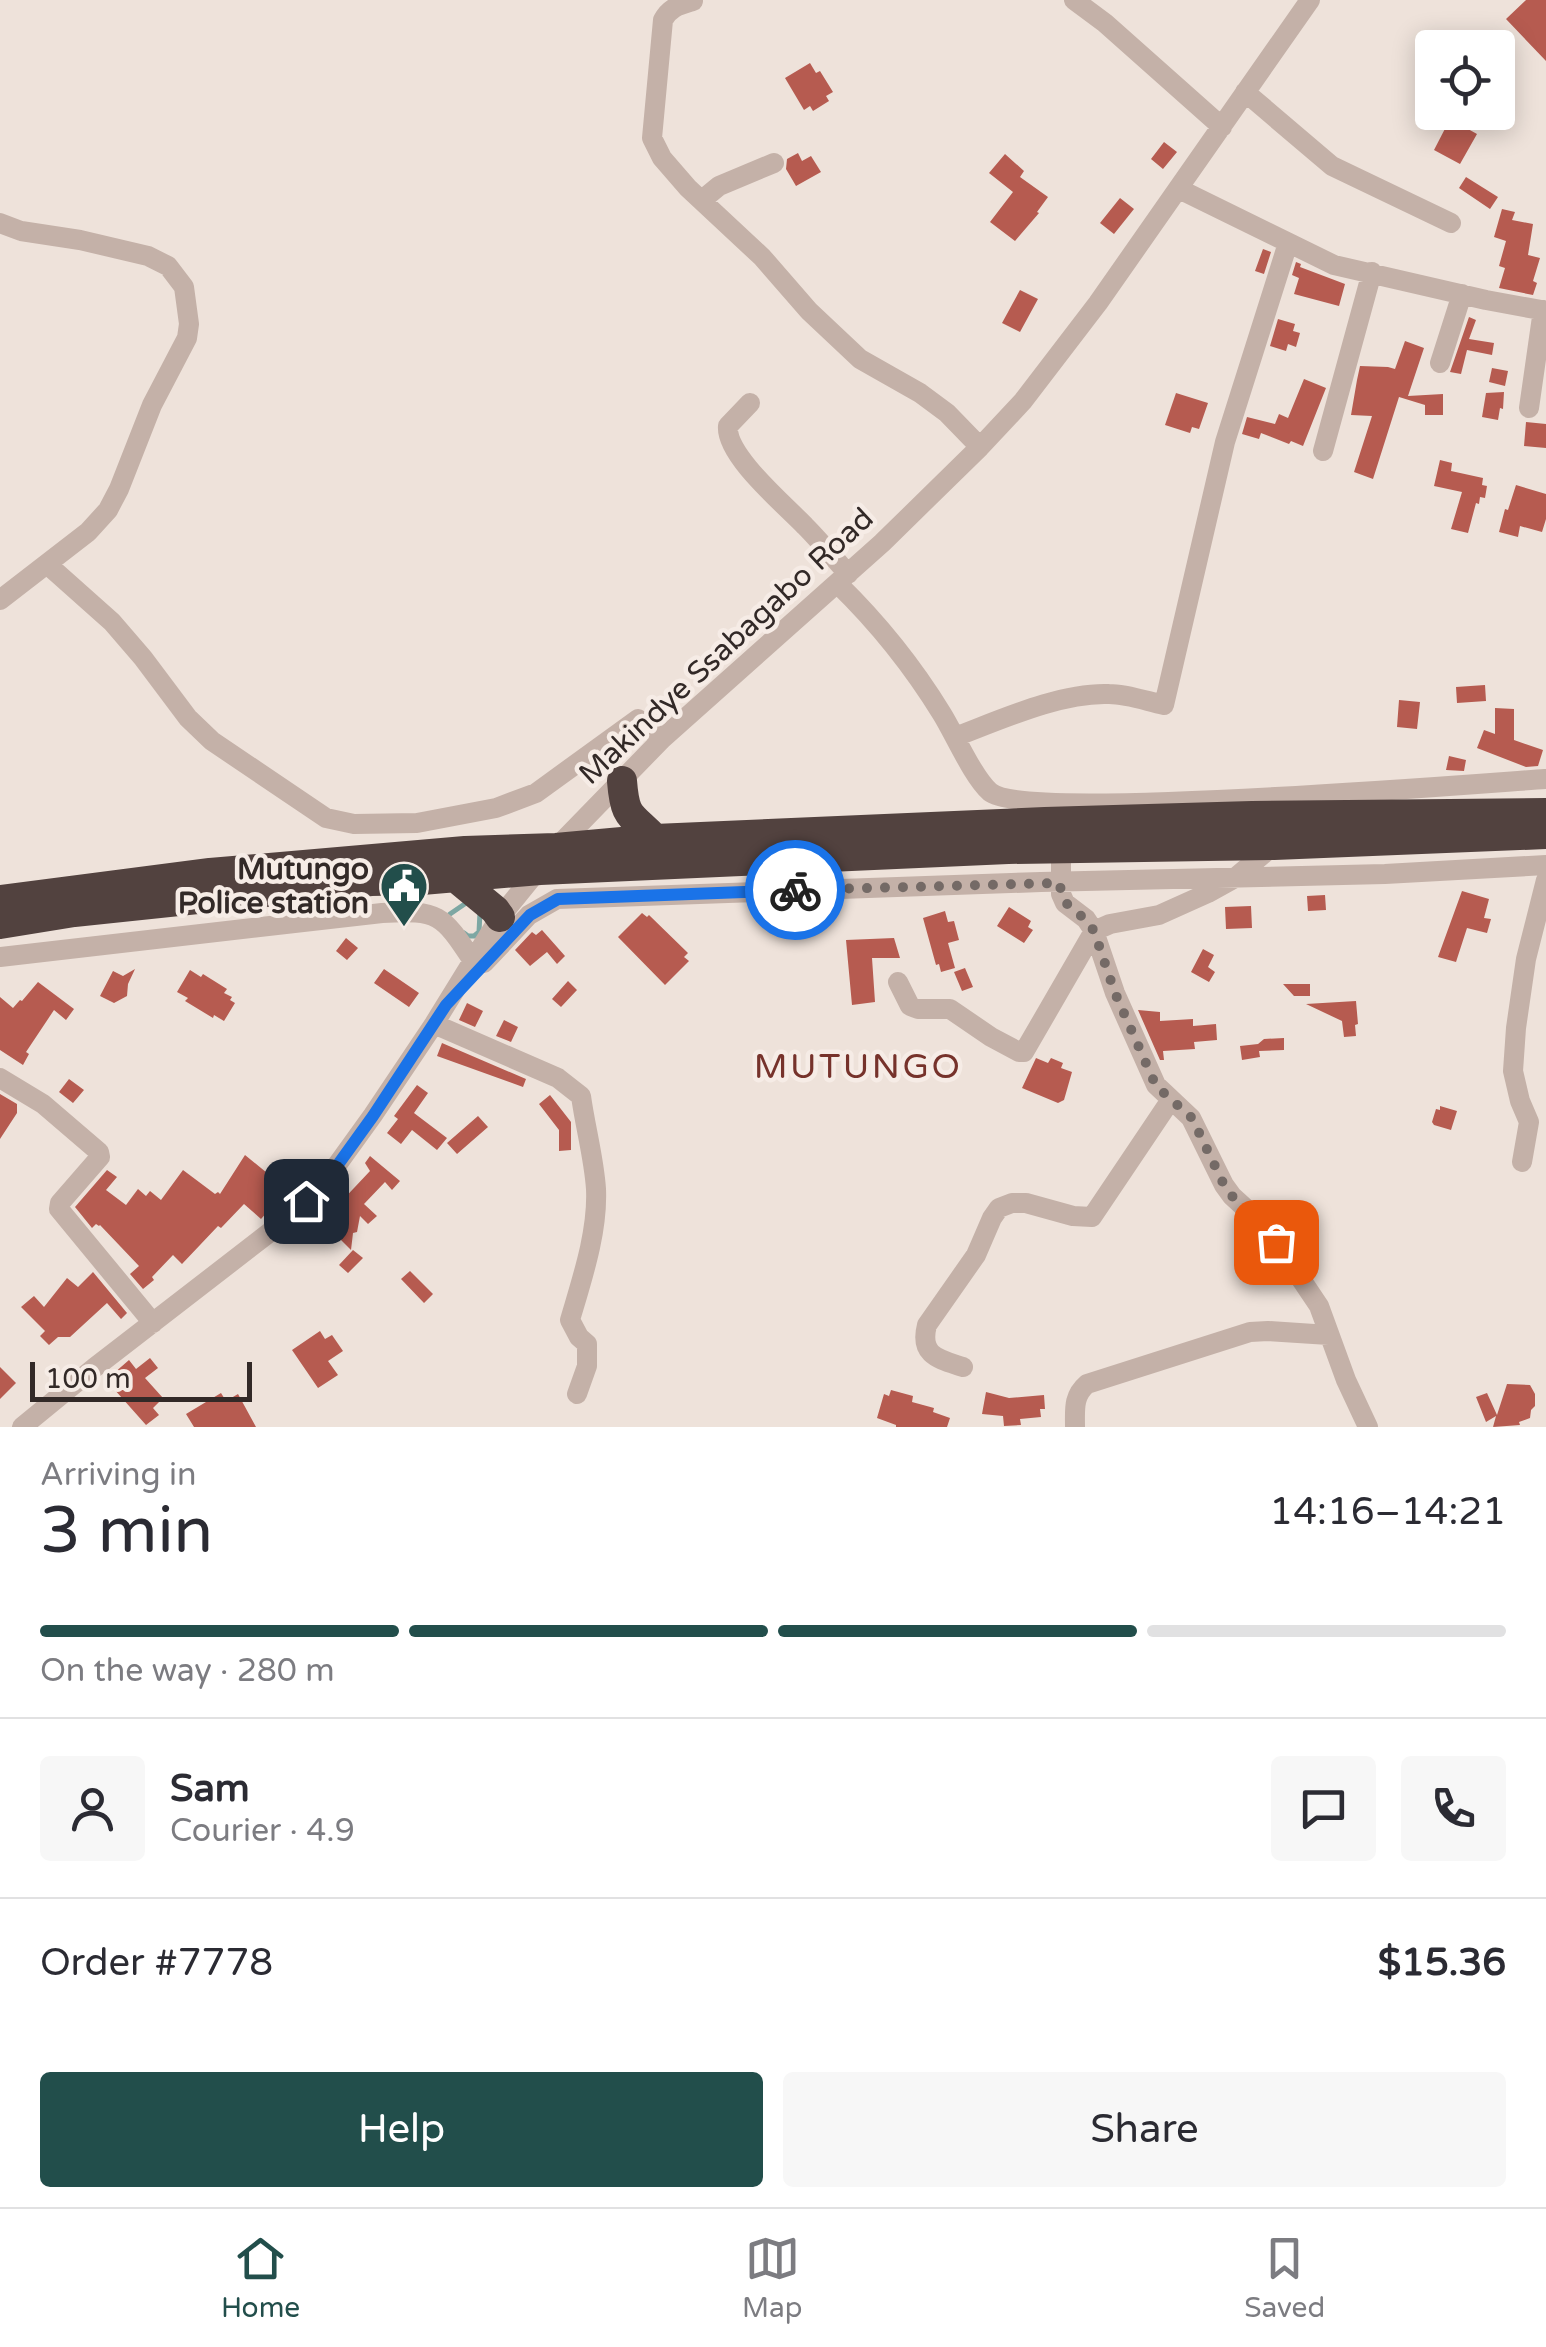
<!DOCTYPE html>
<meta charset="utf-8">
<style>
:root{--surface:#fff;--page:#f7f7f7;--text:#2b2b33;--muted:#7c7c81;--line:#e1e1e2;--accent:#224e4b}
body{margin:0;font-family:"Varela Round",sans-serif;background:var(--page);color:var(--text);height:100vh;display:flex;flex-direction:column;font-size:38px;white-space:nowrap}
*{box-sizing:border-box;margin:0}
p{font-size:32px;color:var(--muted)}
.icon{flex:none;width:55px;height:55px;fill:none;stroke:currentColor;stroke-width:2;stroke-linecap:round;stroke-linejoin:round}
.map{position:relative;height:1427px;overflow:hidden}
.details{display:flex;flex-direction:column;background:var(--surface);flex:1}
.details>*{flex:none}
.tools{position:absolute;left:1415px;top:30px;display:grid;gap:20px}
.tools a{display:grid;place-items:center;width:100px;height:100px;border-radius:10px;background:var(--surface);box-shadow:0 5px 25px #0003;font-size:50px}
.scale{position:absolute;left:30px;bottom:25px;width:222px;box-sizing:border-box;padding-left:10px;border:5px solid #322927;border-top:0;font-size:28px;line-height:35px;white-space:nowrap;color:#322927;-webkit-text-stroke:8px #f6ece6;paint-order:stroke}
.pin{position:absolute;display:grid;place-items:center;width:85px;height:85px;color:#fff;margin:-42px;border-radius:20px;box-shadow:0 5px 15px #0006}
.courier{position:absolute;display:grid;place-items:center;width:100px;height:100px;margin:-50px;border:8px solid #1a73e8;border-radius:50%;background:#fff;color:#222;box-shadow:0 2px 12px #0007}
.headline em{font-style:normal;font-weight:600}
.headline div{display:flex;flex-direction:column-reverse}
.headline{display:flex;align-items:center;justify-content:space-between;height:170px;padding:0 40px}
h1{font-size:65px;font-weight:600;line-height:75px}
.bar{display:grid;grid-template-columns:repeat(4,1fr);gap:15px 10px;align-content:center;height:120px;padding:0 40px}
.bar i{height:12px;border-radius:8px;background:var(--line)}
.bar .active{background:var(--accent)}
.bar p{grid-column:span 4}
.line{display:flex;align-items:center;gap:25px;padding:0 40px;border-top:2px solid var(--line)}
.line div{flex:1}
.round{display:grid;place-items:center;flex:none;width:105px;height:105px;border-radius:10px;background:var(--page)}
.primary-button{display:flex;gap:20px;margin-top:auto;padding:20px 40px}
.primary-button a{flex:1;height:115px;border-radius:10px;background:var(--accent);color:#fff;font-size:40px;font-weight:600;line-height:115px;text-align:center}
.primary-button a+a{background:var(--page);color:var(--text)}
.tab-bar{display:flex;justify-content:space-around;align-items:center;height:140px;border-top:2px solid var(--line);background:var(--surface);font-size:28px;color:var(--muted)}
.tab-bar a{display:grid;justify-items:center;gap:5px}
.tab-bar .active{color:var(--accent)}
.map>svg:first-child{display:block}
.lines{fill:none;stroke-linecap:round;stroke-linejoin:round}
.stream{stroke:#7da7a3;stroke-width:5}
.building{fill:#b65b50}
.minor{stroke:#c4b1a8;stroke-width:20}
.highway{stroke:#52423f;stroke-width:30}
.done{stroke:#746a66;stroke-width:10;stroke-dasharray:0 18}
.route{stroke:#1a73e8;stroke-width:12}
.labels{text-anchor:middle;stroke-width:9;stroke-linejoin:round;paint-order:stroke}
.street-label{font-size:30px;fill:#322927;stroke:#f6ece6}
.poi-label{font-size:30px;font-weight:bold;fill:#322927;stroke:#f6ece6;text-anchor:end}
.quarter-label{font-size:35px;letter-spacing:2.5px;fill:#76322b;stroke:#f6ece6}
</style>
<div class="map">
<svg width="1546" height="1427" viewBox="0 0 1546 1427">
<rect width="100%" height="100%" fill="#eee2da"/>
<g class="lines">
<path class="stream" d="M395,899L419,894
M450,914L469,901
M464,933L468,936H474L479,932L480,912"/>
</g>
<path class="building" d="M1526,0H1546V61L1506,19Z
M810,63L816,73L820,71L833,92L826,96L829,101L813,111L810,106L804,110L785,78Z
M1450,119L1477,134L1460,164L1434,150Z
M1164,142L1177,152L1163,169L1151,159Z
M798,153L802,161L811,156L821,172L796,186L786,169L787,159Z
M1005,154L1024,171L1020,177L1048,197L1037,212L1039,213L1015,241L990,222L1013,192L989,173Z
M1466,177L1498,197L1490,209L1459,188Z
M1120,198L1134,209L1114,234L1100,223Z
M1502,209L1515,212L1512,220L1533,224L1528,255L1540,258L1533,281L1537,283L1533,295L1499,288L1505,268L1499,266L1506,241L1494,237Z
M1263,249L1271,252L1264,274L1255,271Z
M1296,262L1301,264L1300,267L1345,284L1339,306L1294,294L1299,278L1292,275Z
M1020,290L1038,299L1020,332L1002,323Z
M1469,317L1476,320L1469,339L1494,343L1492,355L1467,350L1461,374L1450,372Z
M1278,319L1295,324L1293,331L1300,333L1296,347L1288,344L1286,351L1270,346Z
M1405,341L1424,348L1408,396L1443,394V415H1425V405L1399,397L1373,479L1354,472L1372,416L1351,415L1357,380L1360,366L1388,367L1395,369Z
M1492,368L1508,371L1505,386L1489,382Z
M1304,379L1326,388L1303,446L1291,441L1289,444L1261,433L1259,439L1242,434L1247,417L1275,424L1279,414L1288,418Z
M1504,392L1503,409L1500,408L1498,420L1482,417L1486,393Z
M1176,393L1208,403L1199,429L1192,427L1190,433L1165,425Z
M1526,422L1546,424V448L1524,446Z
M1440,460L1452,463L1451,471L1483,478L1482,485L1487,486L1485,498L1480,497L1479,504L1476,503L1468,533L1451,529L1462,492L1434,486Z
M1516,485L1546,494V519L1542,532L1520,526L1518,537L1499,532L1505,509L1508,510Z
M1485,685L1486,701L1457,703L1456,687Z
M1399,700L1420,702L1417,729L1397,727Z
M1495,708L1514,709V740L1543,750L1538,766L1526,767L1477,748L1484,730L1495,734Z
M1449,756L1466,760L1464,771L1446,770Z
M1462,891L1489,899L1484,918L1491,919L1487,933L1467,928L1456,962L1438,957Z
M1325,895L1326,910L1308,911L1307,896Z
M1251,906L1252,928L1226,929L1225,907Z
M1009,907L1031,921L1028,927L1033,930L1024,943L997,926Z
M945,911L948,922L954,921L959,940L948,943L955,968L941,972L939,964L936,965L923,918Z
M642,913L647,917L649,915L688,953L684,957L689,961L665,985L618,937Z
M542,930L565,956L557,964L547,952L530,966L515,950L532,932L536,935Z
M346,938L358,948L347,960L336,951Z
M894,938L900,958H872L875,1002L852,1005L846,940Z
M1203,949L1214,955L1208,967L1215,972L1209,982L1191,972Z
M965,968L973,987L962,991L954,972Z
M135,969L128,984L127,996L114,1003L100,996L113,971L123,976Z
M384,969L419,993L409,1007L374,983Z
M190,970L201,977L203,974L227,989L224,993L232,997L230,1000L235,1003L224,1021L214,1015L213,1018L185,1001L188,998L177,992Z
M568,981L577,990L561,1007L552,999Z
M38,982L74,1009L66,1020L54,1010L26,1052L29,1054L23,1065L0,1050V997L13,1008L20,1000L22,1001Z
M1283,984H1310V996H1294Z
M1356,1001L1358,1024L1355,1025L1356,1036L1344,1037L1342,1021L1306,1004Z
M467,1003L483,1011L475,1027L459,1020Z
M1138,1010L1160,1012V1021L1193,1019V1026L1216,1024L1217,1040L1194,1042L1195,1049L1163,1051L1164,1060H1160Z
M504,1020L518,1027L511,1042L496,1036Z
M1284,1038V1050L1259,1051L1260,1057L1242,1060L1240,1046L1258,1044L1264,1039Z
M442,1043L526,1079L523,1087L437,1056Z
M1036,1058L1048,1063L1051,1058L1063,1063L1061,1068L1072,1072L1064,1100L1058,1103L1022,1088Z
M69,1079L84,1090L73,1103L59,1092Z
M417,1085L428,1093L414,1113L447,1138L437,1150L412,1130L401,1144L387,1133L398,1119L394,1116Z
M0,1094L17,1104V1113L0,1139Z
M550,1095L571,1122V1150L559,1151V1130L539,1104Z
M1440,1106L1457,1111L1451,1130L1434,1125L1432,1122L1436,1109L1440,1110Z
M478,1116L488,1127L457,1154L447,1143Z
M245,1155L278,1182L283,1175L293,1183L261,1219L244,1204L221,1228L218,1226L182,1264L173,1255L152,1277L154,1280L143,1289L130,1274L139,1266L100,1225L99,1226L96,1224L92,1228L75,1207L107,1170L117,1177L106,1190L126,1205L138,1189L146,1196L150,1191L161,1200L183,1170L215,1194L218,1192L220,1194Z
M370,1156L400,1181L392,1190L385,1182L364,1204L377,1216L368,1224L360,1216L357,1232L353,1233L351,1250L335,1234L320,1238L326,1226L322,1222L370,1171L365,1163Z
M353,1250L363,1258L348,1273L339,1265Z
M410,1271L433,1294L424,1303L401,1279Z
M93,1272L127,1313L121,1319L107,1303L70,1337H58L49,1345L40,1336L45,1331L21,1307L34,1296L44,1307L67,1278L78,1287Z
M320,1331L325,1339L332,1335L343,1351L328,1361L338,1375L318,1388L292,1350Z
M150,1358L158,1368L145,1378L163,1398L153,1408L159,1415L146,1425L106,1380L129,1360L136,1369Z
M0,1367L16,1383L0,1399Z
M1507,1384L1530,1385L1535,1394V1406L1531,1410L1530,1418L1519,1422L1520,1425L1493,1427L1496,1416L1486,1422L1476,1397L1487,1393L1497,1415Z
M891,1390L913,1396L912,1402L934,1408L933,1412L950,1418L947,1427H896V1425L877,1418L884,1394L889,1396Z
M986,1392L1009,1398L1044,1395L1045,1409H1040L1041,1417L1020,1419L1021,1425L1004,1426L1003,1416L982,1414Z
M221,1393L226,1401L238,1394L256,1427H194L186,1414Z"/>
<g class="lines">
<path class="minor" d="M1074,0L1105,23L1222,127
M693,1C680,5 670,7 663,20L652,138L662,158L688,188L762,257L809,311L860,359L920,393L947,413L980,447
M1245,92L1332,166L1451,223
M1179,189L1334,265L1486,300L1546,311
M702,200L719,186L774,163
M0,223L21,231L80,240L148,256L168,266L184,287L189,324L187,338L152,405L119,489L108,510L88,532L0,600
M1440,363L1462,294
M750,403L728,426C725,455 785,505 805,526C820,541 834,558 848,574
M1529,408L1543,310
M1323,451L1372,272
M48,565L112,622L143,658L188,718L212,741L326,818L354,824L417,823L496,808L536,793L638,719L662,739
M838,584C879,624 912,665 942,714C955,735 973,777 990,792C1025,821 1471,784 1545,779
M955,737C1000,720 1061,692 1109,694C1127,694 1146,701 1164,705L1225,442L1288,243
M1061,847V894L1065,903L1086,919L1094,931L1115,993L1156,1085L1191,1118L1224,1185L1232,1196L1266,1227L1319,1306L1346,1380L1368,1427
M0,957L382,913C439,910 442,914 473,961
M484,963L529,915L557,899L1041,882L1385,874L1546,865
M898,982L910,1006L918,1009H950L991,1037L1019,1052H1024L1094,931L1110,924L1159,915L1208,893L1235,878L1274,845
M434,1024L558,1078L581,1096C585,1126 594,1158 596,1189C598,1232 582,1279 570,1320L579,1337L587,1344V1366L577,1394
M0,1078L43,1104L99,1152L100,1157L60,1203L59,1209L153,1323
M1522,1162L1529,1122L1520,1101L1513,1071L1516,1028L1526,959L1546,880
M963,1367C939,1359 919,1356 927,1325L976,1255L992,1218L999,1208L1012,1203H1026L1073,1216L1092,1217L1170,1101
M22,1427L94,1368L287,1219L324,1183L373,1115L434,1024L500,917L556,848L662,739L882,543L980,447L1023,401L1098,303L1310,0
M1075,1427C1075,1409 1073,1396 1087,1384L1250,1332L1268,1331L1329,1335"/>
<path class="highway" d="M622,781C625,819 630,813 655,839
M455,877L495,910L500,917
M0,900L210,873L465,851L556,848L655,839L1045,822L1252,816L1546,813
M0,924L74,912L371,881L422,880L540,870L1008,849L1274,845L1546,834"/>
</g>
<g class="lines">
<path class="done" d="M795,890L1060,883L1061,894L1066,903L1086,920L1094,931L1115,993L1156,1086L1192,1118L1224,1185L1232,1196L1266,1227L1276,1242"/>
<path class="route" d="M306,1201L324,1184L373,1116L446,1005L530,915L558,899L795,890"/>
</g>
<defs>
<g id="civic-pin" transform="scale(2.5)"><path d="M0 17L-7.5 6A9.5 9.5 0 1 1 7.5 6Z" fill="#224e4b" stroke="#f6ece6"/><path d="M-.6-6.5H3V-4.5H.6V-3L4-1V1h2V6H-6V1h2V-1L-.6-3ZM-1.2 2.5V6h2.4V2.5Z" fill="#fff"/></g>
</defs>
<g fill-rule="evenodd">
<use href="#civic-pin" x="404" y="886"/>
</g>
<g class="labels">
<g class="street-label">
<text transform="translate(726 646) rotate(-43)" y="10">Makindye Ssabagabo Road</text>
</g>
<g class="poi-label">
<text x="369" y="879">Mutungo<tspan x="369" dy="34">Police station</tspan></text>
</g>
<g class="quarter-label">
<text x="858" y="1078">MUTUNGO</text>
</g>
</g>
</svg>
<div class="tools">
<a><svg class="icon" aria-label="locate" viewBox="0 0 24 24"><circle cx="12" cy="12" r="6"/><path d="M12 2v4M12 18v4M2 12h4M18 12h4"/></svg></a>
</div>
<div class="scale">100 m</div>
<div class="pin" style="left:1276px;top:1242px;background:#ea580c"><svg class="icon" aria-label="bag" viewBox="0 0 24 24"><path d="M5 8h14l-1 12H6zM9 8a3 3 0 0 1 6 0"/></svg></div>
<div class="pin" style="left:306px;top:1201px;background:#1f2937"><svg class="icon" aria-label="home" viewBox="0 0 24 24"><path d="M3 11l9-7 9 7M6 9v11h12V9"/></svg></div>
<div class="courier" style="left:795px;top:890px"><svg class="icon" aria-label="bike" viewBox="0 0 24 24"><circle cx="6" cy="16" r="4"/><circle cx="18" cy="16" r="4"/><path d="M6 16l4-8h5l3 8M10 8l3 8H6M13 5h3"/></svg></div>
</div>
<section class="details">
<div class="headline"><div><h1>3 min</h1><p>Arriving in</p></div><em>14:16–14:21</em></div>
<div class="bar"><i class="active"></i><i class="active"></i><i class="active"></i><i></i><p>On the way · 280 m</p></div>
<div class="line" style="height:180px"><a class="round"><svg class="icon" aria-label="person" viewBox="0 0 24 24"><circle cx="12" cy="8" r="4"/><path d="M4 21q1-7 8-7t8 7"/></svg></a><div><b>Sam</b><p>Courier · 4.9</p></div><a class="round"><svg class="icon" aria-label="chat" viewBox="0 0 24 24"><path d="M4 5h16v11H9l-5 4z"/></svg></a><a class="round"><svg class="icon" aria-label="phone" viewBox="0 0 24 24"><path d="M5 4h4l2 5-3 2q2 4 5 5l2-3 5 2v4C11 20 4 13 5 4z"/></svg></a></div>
<div class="line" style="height:130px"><div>Order #7778</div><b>$15.36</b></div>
<div class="primary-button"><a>Help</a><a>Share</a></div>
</section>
<nav class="tab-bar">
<a class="active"><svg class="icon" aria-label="home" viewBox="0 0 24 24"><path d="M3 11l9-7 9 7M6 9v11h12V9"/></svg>Home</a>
<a><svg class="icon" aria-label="map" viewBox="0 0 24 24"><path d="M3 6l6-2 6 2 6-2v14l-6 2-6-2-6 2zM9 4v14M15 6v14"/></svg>Map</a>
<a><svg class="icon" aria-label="saved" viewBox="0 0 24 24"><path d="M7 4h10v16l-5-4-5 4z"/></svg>Saved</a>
</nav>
